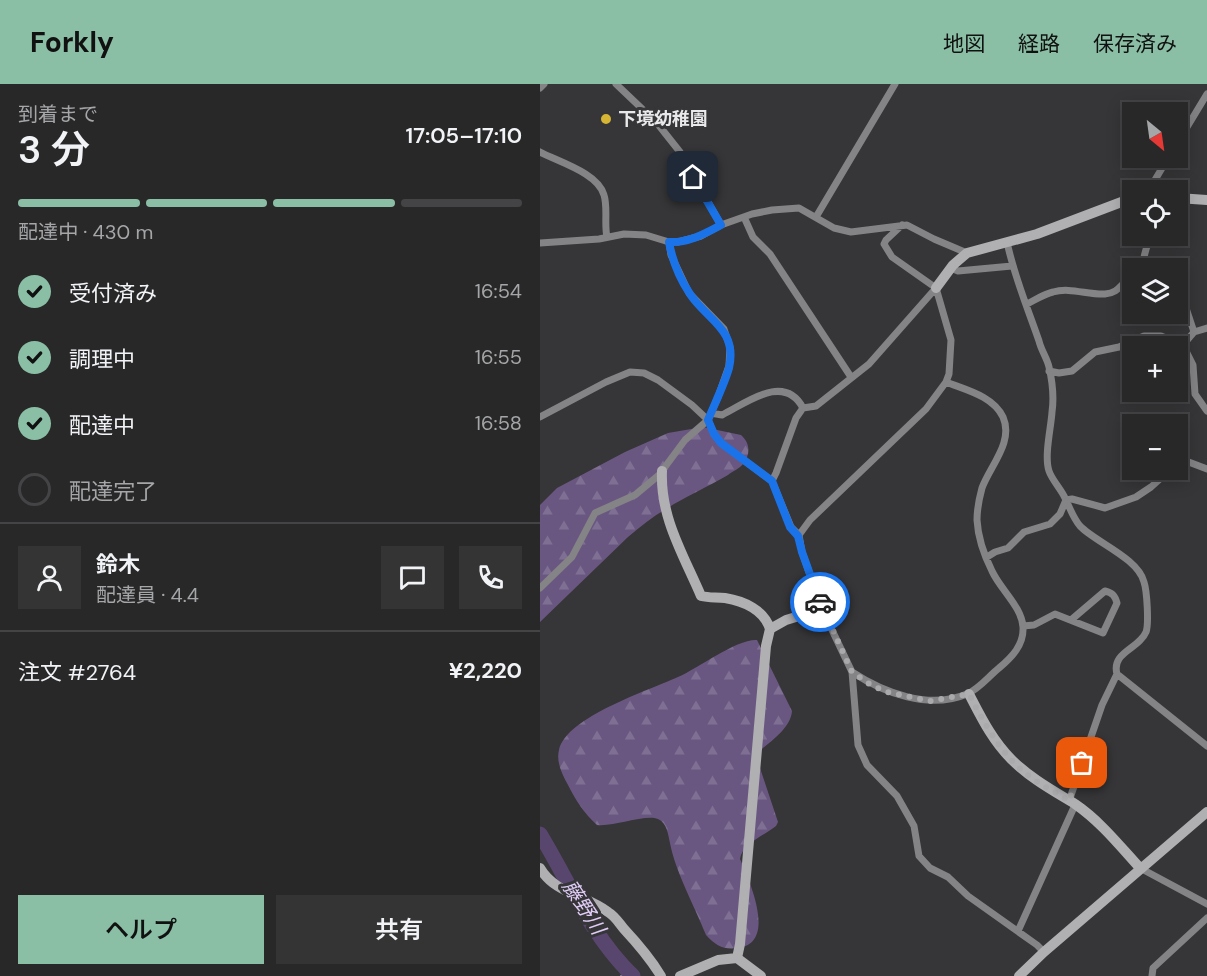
<!DOCTYPE html>
<html lang="ja">
<meta charset="utf-8">
<style>
:root{--surface:#282829;--page:#343435;--text:#f1f3f6;--muted:#a5a6a8;--line:#444446;--accent:#8abfa5}
body{margin:0;font-family:"DM Sans","Noto Sans JP",sans-serif;background:var(--page);color:var(--text);height:100vh;display:flex;flex-direction:column;font-size:22px;white-space:nowrap}
*{box-sizing:border-box;margin:0}
p{font-size:20px;color:var(--muted)}
.icon{flex:none;width:33px;height:33px;fill:none;stroke:currentColor;stroke-width:2;stroke-linecap:round;stroke-linejoin:round}
.map{position:relative;flex:1;overflow:hidden}
.sheet{display:flex;flex-direction:column;background:var(--surface);width:540px}
.sheet>*{flex:none}
.needle{width:39px;rotate:151deg}
.buttons{position:absolute;left:582px;top:18px;display:grid;gap:12px}
.buttons a{display:grid;place-items:center;width:66px;height:66px;border-radius:0px;background:var(--surface);box-shadow:0 3px 15px #0003,0 0 0 2px var(--line);font-size:30px}
.pin{position:absolute;display:grid;place-items:center;width:51px;height:51px;color:#fff;margin:-26px;border-radius:12px;box-shadow:0 3px 9px #0006}
.courier{position:absolute;display:grid;place-items:center;width:60px;height:60px;margin:-30px;border:4px solid #1a73e8;border-radius:50%;background:#fff;color:#222;box-shadow:0 2px 8px #0007}
.summary em{font-style:normal;font-weight:600}
.summary div{display:flex;flex-direction:column-reverse}
.summary{display:flex;align-items:center;justify-content:space-between;height:102px;padding:0 18px}
h1{font-size:39px;font-weight:600;line-height:45px}
.bar{display:grid;grid-template-columns:repeat(4,1fr);gap:9px 6px;align-content:center;height:72px;padding:0 18px}
.bar i{height:8px;border-radius:4px;background:var(--line)}
.bar .on{background:var(--accent)}
.bar p{grid-column:span 4}
.line{display:flex;align-items:center;gap:15px;padding:0 18px;border-top:2px solid var(--line)}
.line div{flex:1}
.round{display:grid;place-items:center;flex:none;width:63px;height:63px;border-radius:0px;background:var(--page)}
ol{padding:0 18px;list-style:none}
li{display:flex;align-items:center;gap:18px;height:66px}
li p{margin-inline-start:auto}
li .icon{padding:6px;border-radius:50%;background:var(--accent);color:#111;stroke-width:4}
li:last-child{color:var(--muted)}
li i{width:33px;height:33px;border:3px solid var(--line);border-radius:50%}
.cta{display:flex;gap:12px;margin-top:auto;padding:12px 18px}
.cta a{flex:1;height:69px;border-radius:0px;background:var(--accent);color:#111;font-size:24px;font-weight:600;line-height:69px;text-align:center}
.cta a+a{background:var(--page);color:var(--text)}
header{display:flex;align-items:center;gap:36px;box-sizing:border-box;height:84px;padding:0 30px;background:var(--accent);color:#111}
header strong{font-size:28px}
nav{display:flex;gap:33px;margin-inline-start:auto;font-size:21px}
main{display:flex;flex:1;min-height:0}
.map>svg:first-child{display:block}
.forest{fill:url(#forest-firs)}
.lines{fill:none;stroke-linecap:round;stroke-linejoin:round}
.stream{stroke:#847794;stroke-width:2}
.river{stroke:#58466f;stroke-width:15}
.street{stroke:#848385;stroke-width:7}
.secondary{stroke:#b0afb2;stroke-width:10}
.done{stroke:#aaa9ab;stroke-width:6;stroke-dasharray:0 10.8}
.route{stroke:#1a73e8;stroke-width:8}
.poi-dot{fill:#d6b534;stroke:#363537;stroke-width:2}
.labels{text-anchor:middle;stroke-width:6;stroke-linejoin:round;paint-order:stroke}
.poi-label{font-size:18px;font-weight:bold;fill:#e9e8ea;stroke:#363537;text-anchor:start}
.water-label{font-size:20px;font-style:italic;fill:#e0cef8;stroke:#363537}
</style>
<header>
<strong>Forkly</strong>
<nav><a>地図</a><a>経路</a><a>保存済み</a></nav>
</header>
<main>
<section class="sheet">
<div class="summary"><div><h1>3 分</h1><p>到着まで</p></div><em>17:05–17:10</em></div>
<div class="bar"><i class="on"></i><i class="on"></i><i class="on"></i><i></i><p>配達中 · 430 m</p></div>
<ol>
<li><svg class="icon" aria-label="check" viewBox="0 0 24 24"><path d="M5 12l5 5 9-10"/></svg>受付済み<p>16:54</p></li>
<li><svg class="icon" aria-label="check" viewBox="0 0 24 24"><path d="M5 12l5 5 9-10"/></svg>調理中<p>16:55</p></li>
<li><svg class="icon" aria-label="check" viewBox="0 0 24 24"><path d="M5 12l5 5 9-10"/></svg>配達中<p>16:58</p></li>
<li><i></i>配達完了</li>
</ol>
<div class="line" style="height:108px"><a class="round"><svg class="icon" aria-label="person" viewBox="0 0 24 24"><circle cx="12" cy="8" r="4"/><path d="M4 21q1-7 8-7t8 7"/></svg></a><div><b>鈴木</b><p>配達員 · 4.4</p></div><a class="round"><svg class="icon" aria-label="chat" viewBox="0 0 24 24"><path d="M4 5h16v11H9l-5 4z"/></svg></a><a class="round"><svg class="icon" aria-label="phone" viewBox="0 0 24 24"><path d="M5 4h4l2 5-3 2q2 4 5 5l2-3 5 2v4C11 20 4 13 5 4z"/></svg></a></div>
<div class="line" style="height:78px"><div>注文 #2764</div><b>¥2,220</b></div>
<div class="cta"><a>ヘルプ</a><a>共有</a></div>
</section>
<div class="map">
<svg width="667" height="892" viewBox="0 0 667 892">
<defs>
<pattern id="forest-firs" width="22" height="20" patternUnits="userSpaceOnUse" patternTransform="scale(1.5)"><rect width="22" height="20" fill="#695781"/><path d="M5 1l3.5 6h-7zM16 11l3.5 6h-7z" fill="#7e6f93"/></pattern>
</defs>
<rect width="100%" height="100%" fill="#363537"/>
<path class="forest" d="M163,343L201,351C210,359 211,370 203,380C199,385 193,387 188,391C168,403 146,412 126,425C112,433 100,443 88,453L0,538V421L17,404L85,368L128,349Z
M217,556L252,627C251,644 230,658 218,668V678L238,738L236,742C225,751 202,760 200,775C209,796 238,859 198,864C184,866 176,862 166,851C155,823 135,787 130,759C128,750 127,739 118,735C105,730 74,743 57,741C44,729 36,717 28,701C22,690 16,678 19,666C26,633 110,606 138,593C159,584 196,555 217,556Z"/>
<g class="lines">
<path class="stream" d="M81,892L89,888"/>
<path class="river" d="M0,750C29,798 52,853 93,892"/>
<path class="street" d="M76,0L117,39L140,68L181,141
M0,4L4,0
M638,58L667,10
M0,68C19,78 58,89 64,111C68,124 64,140 67,153
M609,106L628,74
M204,133L213,153L230,170L311,293
M276,133L355,0
M467,158C474,192 488,225 499,257C501,266 507,274 509,283C512,296 514,314 512,328C511,344 504,372 509,387C512,396 521,405 525,414C530,424 533,434 540,442C555,458 598,474 604,498C607,507 609,540 606,548C599,565 571,568 577,590L562,621L529,717
M0,159L59,155L84,150L106,151L129,158H138L161,152L181,141L212,130L232,126L259,124L294,144L311,148L367,141L394,155L427,169
M411,184L418,187L472,182
M603,184C602,171 609,163 608,152
M638,208L644,218L654,248
M487,220C495,216 504,210 513,208C530,203 548,211 565,210C580,209 581,198 592,193
M667,244L654,248L643,261L653,281L655,310L667,327
M509,287L519,289L532,287L555,268L579,263L604,252H621L643,261
M171,329L182,331C205,320 244,288 263,324
M0,333L66,298L90,288L104,289L118,296L152,321L168,336L174,350L181,359L232,397L251,443L259,451L262,468L282,525L312,588L318,661L327,681L357,712L374,742L379,772L390,784L408,793L428,812L497,861L504,868
M638,379L646,377L667,385
M232,397L236,389L256,334L263,324L276,322L329,280L396,204
M526,416L532,415L565,424L596,413L611,403L630,386
M259,451L270,436L386,325L406,298L409,290L411,256L396,204L352,173L344,160L346,156L362,141
M447,473L455,468L468,464L484,448L510,440L520,430L526,416
M0,504L32,473L55,429L95,411L119,391L145,356L168,336L178,313L189,282L190,263L184,245L149,209L131,171L129,158
M483,542L494,541L515,530L563,549L577,519C575,512 573,509 565,507L531,536
M312,588C344,609 389,626 427,610C439,605 449,592 459,584C472,573 484,561 483,543C482,523 460,505 452,487C444,471 438,454 437,436C437,425 439,415 442,404C450,382 474,358 463,333C453,312 426,306 406,298
M577,590L667,662
M600,784L667,820
M478,847L535,721
M612,892L613,884L667,834"/>
<path class="secondary" d="M638,114L667,116
M396,204L413,181L427,169L497,150L592,114
M122,387C120,433 143,470 161,512C169,514 176,513 185,514C204,517 224,526 230,545
M429,610C441,633 452,656 471,675C490,694 512,706 535,720C560,737 580,762 600,784
M0,784C15,810 46,811 68,828C75,832 79,839 84,845C98,860 110,874 121,892
M197,874L200,860L226,562L230,545L246,536L282,525
M140,892L178,876L197,874L221,892
M479,892L504,868L667,728"/>
</g>
<g class="lines">
<path class="done" d="M280,518L312,588L331,601L347,608L390,617L429,610C445,640 461,671 489,692C502,702 516,708 529,717L542,679"/>
<path class="route" d="M153,93L181,141C164,150 148,159 129,158C132,175 140,195 150,210C167,236 198,245 189,284C184,301 175,319 168,336L174,350L181,359L232,397L250,443L258,452L262,468L280,518"/>
</g>
<circle class="poi-dot" cx="66" cy="35" r="6"/>
<g class="labels">
<g class="poi-label">
<text x="78" y="41">下境幼稚園</text>
</g>
<g class="water-label">
<text transform="translate(44 823) rotate(57)" y="7">藤野川</text>
</g>
</g>
</svg>
<div class="buttons">
<a><svg class="needle" viewBox="-14 -14 28 28"><path d="M0-13l5 13h-10z" fill="#e53935"/><path d="M0 13l5-13h-10z" fill="#a5a6a8"/></svg></a>
<a><svg class="icon" aria-label="locate" viewBox="0 0 24 24"><circle cx="12" cy="12" r="6"/><path d="M12 2v4M12 18v4M2 12h4M18 12h4"/></svg></a>
<a><svg class="icon" aria-label="layers" viewBox="0 0 24 24"><path d="M12 4l9 5-9 5-9-5zM3 14l9 5 9-5"/></svg></a>
<a>+</a>
<a>−</a>
</div>
<div class="pin" style="left:542px;top:679px;background:#ea580c"><svg class="icon" aria-label="bag" viewBox="0 0 24 24"><path d="M5 8h14l-1 12H6zM9 8a3 3 0 0 1 6 0"/></svg></div>
<div class="pin" style="left:153px;top:93px;background:#1f2937"><svg class="icon" aria-label="home" viewBox="0 0 24 24"><path d="M3 11l9-7 9 7M6 9v11h12V9"/></svg></div>
<div class="courier" style="left:280px;top:518px"><svg class="icon" aria-label="car" viewBox="0 0 24 24"><path d="M5 17H2v-5l4-1 3-4h7l3 4 3 1v5h-3M9 17h6M6 11h13"/><circle cx="7" cy="17" r="2"/><circle cx="17" cy="17" r="2"/></svg></div>
</div>
</main>
